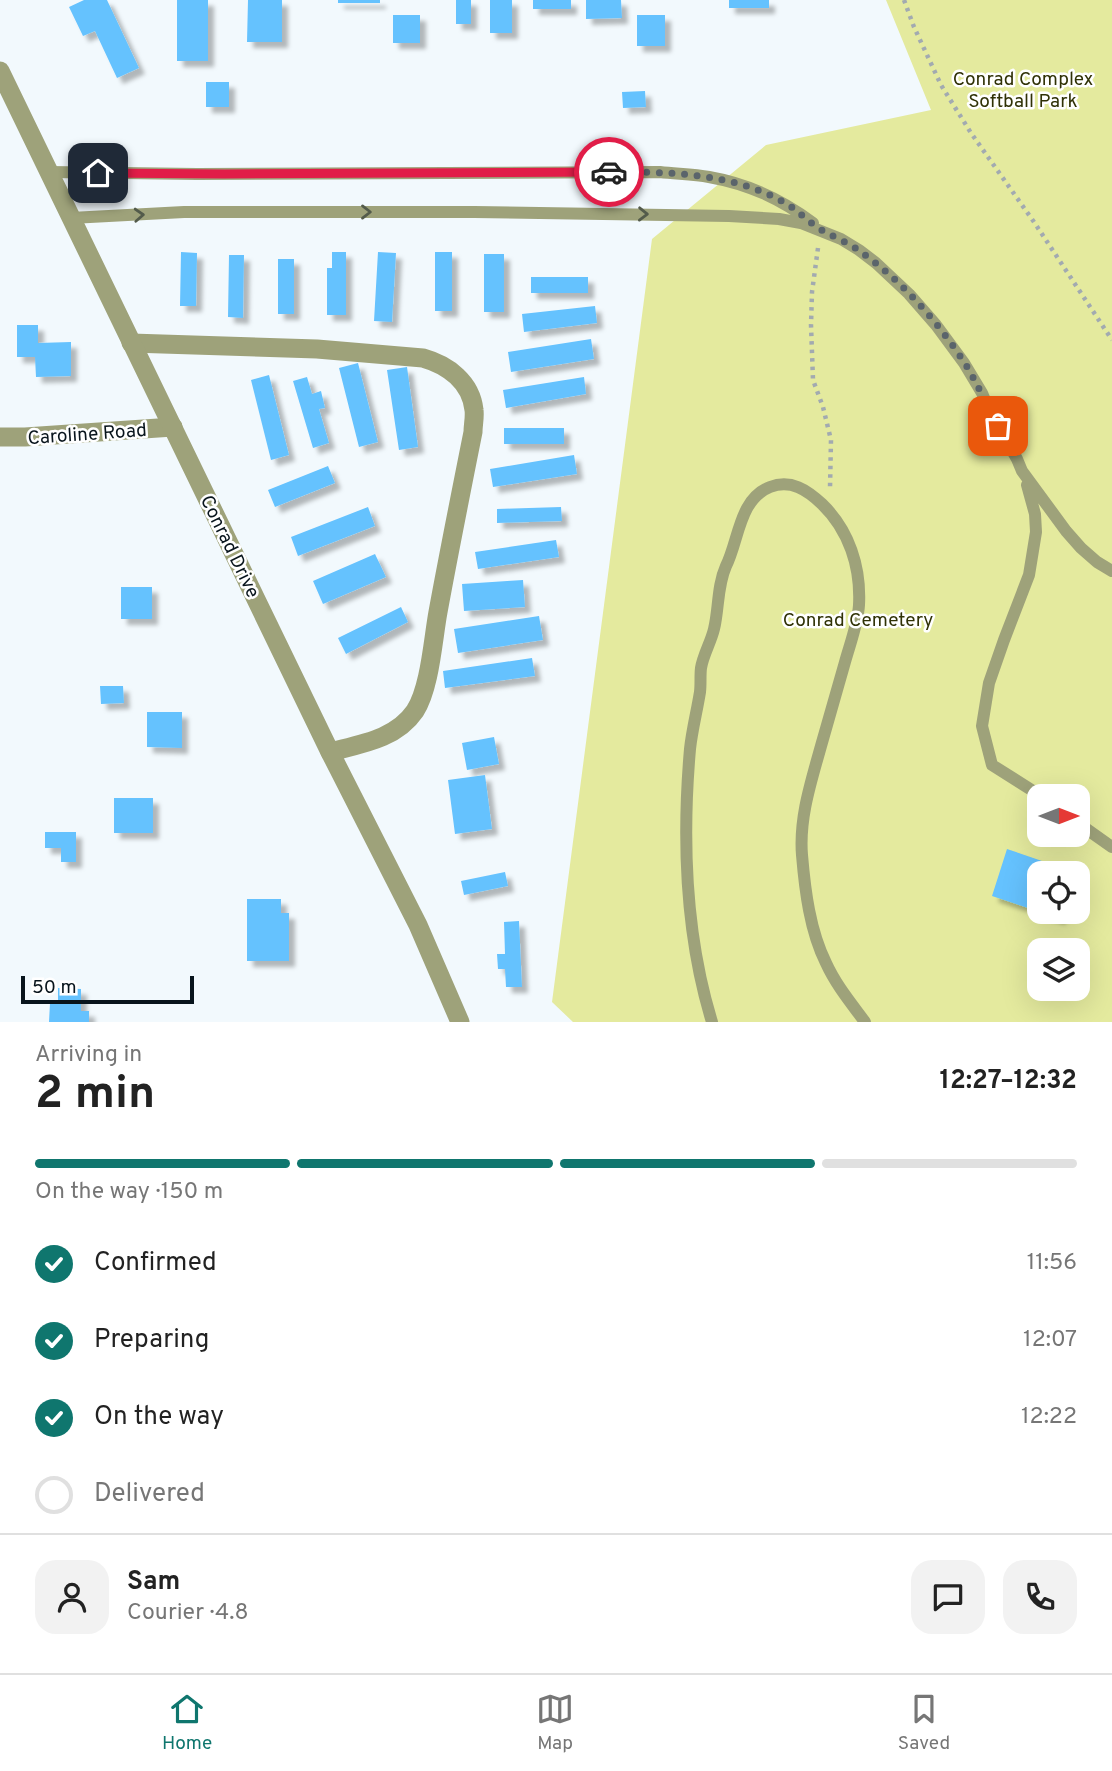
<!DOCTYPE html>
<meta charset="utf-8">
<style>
:root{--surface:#fff;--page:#f2f2f2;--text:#222;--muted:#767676;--line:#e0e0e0;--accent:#0f766e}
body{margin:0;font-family:Overpass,sans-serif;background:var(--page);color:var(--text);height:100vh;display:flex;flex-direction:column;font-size:26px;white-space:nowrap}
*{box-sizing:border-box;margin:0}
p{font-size:23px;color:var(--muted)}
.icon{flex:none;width:38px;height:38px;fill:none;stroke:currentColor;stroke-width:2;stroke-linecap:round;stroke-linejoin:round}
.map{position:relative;height:1022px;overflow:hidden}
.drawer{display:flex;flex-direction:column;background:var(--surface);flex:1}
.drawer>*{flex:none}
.needle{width:46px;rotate:90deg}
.tools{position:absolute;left:1027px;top:784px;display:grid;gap:14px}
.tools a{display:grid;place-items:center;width:63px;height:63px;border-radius:14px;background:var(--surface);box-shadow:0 7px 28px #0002;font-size:35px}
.scale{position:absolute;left:21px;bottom:18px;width:173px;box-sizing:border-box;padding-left:7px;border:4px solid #08141c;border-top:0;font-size:19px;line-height:24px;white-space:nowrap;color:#08141c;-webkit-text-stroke:5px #fff;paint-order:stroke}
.pin{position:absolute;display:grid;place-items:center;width:60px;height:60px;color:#fff;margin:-30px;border-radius:14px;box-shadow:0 4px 10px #0006}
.courier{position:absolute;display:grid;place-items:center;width:70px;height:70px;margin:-35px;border:5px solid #e11d48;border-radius:50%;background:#fff;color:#222;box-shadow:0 2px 9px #0007}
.headline em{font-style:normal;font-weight:700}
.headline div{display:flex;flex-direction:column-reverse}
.headline{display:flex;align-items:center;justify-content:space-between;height:119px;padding:0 35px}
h1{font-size:46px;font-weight:700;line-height:52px}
.bar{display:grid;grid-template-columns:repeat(4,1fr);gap:10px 7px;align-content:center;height:84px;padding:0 35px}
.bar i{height:9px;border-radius:5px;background:var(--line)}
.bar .active{background:var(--accent)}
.bar p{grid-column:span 4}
.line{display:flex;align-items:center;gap:18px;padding:0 35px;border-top:2px solid var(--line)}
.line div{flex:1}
.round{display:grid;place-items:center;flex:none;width:74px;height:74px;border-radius:21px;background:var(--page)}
ol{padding:0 35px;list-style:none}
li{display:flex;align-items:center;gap:21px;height:77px}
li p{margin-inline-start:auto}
li .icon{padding:7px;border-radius:50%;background:var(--accent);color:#fff;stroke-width:4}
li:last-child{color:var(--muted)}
li i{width:38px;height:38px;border:4px solid var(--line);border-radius:50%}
.dock{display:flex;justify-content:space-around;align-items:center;height:98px;border-top:2px solid var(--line);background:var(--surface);font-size:19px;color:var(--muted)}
.dock a{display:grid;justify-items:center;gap:4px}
.dock .active{color:var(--accent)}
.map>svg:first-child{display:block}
.green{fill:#e4ea9e;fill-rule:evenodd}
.building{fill:#65c2fe;filter:url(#shadow)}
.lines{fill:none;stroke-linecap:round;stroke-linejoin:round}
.path{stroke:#a2aab0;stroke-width:4.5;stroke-dasharray:3.5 5;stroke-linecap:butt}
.service{stroke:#9ea27a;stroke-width:12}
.minor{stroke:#9ea27a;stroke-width:19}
.tertiary{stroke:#9ea27a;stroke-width:19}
.oneway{stroke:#535b4b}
.done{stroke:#5a646b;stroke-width:7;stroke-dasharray:0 12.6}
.route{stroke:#e11d48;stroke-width:9}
.labels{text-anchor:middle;stroke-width:5;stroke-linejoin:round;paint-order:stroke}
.park-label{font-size:19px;fill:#303206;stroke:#fff}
.street-label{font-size:19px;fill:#08141c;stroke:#fff}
</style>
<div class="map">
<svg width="1112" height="1022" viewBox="0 0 1112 1022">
<defs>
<filter id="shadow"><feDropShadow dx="6" dy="6" stdDeviation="2" flood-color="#0004"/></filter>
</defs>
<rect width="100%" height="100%" fill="#f2f9fd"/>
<path class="green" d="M886,0H1112V1022H573L552,1002L652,239L766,145L931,110ZM1040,796H1078V835H1040ZM1040,873H1078V912H1040ZM1040,950H1078V989H1040Z"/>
<path class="building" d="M84,0H107L139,68L117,78L95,31L83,36L69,7Z
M177,0H208V61H177Z
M248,0H282V42H247Z
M338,0H380V3H338Z
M456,0H471V24H456Z
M490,0H512V33H490Z
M533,0H571V9H533Z
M586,0H621L622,18L586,19Z
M729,0H769V8H729Z
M393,15H420V43H393Z
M637,15H665V46H637Z
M206,82H229V107H206Z
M645,91L646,107L623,108L622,92Z
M181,252L197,253L196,306H180Z
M332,252H346V315H327V268H332Z
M378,252L396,253L392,322L374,321Z
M435,252H452V311H435Z
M484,254H504V312H484Z
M229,255H244L243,318L228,317Z
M278,259H294V314H278Z
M531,277H588V293H531Z
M595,306L597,323L524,332L522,314Z
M17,325H38V343L71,342V376L36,377L35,357H17Z
M591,339L594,359L511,372L508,352Z
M358,363L378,442L359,447L339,368Z
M407,367L418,447L399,450L387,370Z
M269,375L289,455L271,460L251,380Z
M307,377L312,394L321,391L325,408L319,409L329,443L313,448L293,381Z
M584,377L586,394L506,408L503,390Z
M504,428H564V444H504Z
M574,455L577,474L493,487L490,469Z
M328,466L335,483L275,507L268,490Z
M368,507L375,526L298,556L291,537Z
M561,507L562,521L497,523V509Z
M556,540L559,557L478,569L475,552Z
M375,554L386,577L323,604L313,581Z
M523,580L525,607L464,611L462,584Z
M121,587H152V619H121Z
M401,607L408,622L346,654L338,638Z
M539,616L543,640L458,653L454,629Z
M532,658L535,676L445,688L443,671Z
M100,686H123L124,703L101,704Z
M147,712H182V748L147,747Z
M494,737L499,764L467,770L462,743Z
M485,775L492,829L455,834L448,780Z
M114,798H153V833H114Z
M45,832H76V862H61V848H45Z
M1007,849L1077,873H1040V912L992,896Z
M505,872L508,886L464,895L461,881Z
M247,899H281V913H289V961H247Z
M1040,912H1062L1059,919Z
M519,921L522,987H506L505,969H498L497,954H505L504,922Z
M58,988L81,989V1011H89V1022H49L50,1003H58Z"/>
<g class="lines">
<path class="path" d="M904,0L914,27L941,85L971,133L1034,222L1112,340
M818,248L812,292L811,325L813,380L823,407L831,440L830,488"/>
<path class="service" d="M49,172L197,174L660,172C676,174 693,174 709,177C749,184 781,199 813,223
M71,218L184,212H474L729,216L779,219L801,223L841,239L859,250L876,263L909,294L936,325L964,363L982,393L989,410L1017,459L1022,471L1066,531L1081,548L1097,562L1112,571
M1027,485L1035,514L1036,532L1029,575L1004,640L989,683L982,726L992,765L1041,796
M1078,823L1112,847
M712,1022C685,934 682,841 690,749C692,730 697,711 700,692C701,684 700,676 701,668C703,655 711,642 714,629C719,609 717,586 726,566C739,540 739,499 770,487C791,479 807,490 822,504C849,530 861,567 859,605C858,623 850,644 845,662C837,690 829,718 821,746C811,782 799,818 802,855C805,891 810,931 826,963C836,985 851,1003 865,1022"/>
<path class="minor" d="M131,343L317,349L423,358C448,365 471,382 474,410C475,417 473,425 473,432C461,492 449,552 438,612C433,639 430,688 415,711C396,739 361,744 330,752
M0,437H25L173,427"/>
<path class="tertiary" d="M0,71L330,752L418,925L460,1022"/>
</g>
<defs><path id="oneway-chevron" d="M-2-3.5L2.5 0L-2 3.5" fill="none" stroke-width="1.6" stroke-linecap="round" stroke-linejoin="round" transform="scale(1.75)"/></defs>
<g class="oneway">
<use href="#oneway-chevron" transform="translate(366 212)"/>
<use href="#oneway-chevron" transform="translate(643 214) rotate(1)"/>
<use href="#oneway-chevron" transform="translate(139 215) rotate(-3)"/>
</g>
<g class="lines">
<path class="done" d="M609,172C669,172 736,172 790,206C800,213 809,222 820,229C833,237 848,242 861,252C902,281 939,323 966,365C978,385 987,406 998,426"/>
<path class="route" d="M98,173L224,174L609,172"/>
</g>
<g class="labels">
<g class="park-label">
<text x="1023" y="85">Conrad Complex<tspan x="1023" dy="22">Softball Park</tspan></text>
<text x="858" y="626">Conrad Cemetery</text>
</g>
<g class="street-label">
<text transform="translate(87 433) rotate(-4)" y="7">Caroline Road</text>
<text transform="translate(231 546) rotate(64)" y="7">Conrad Drive</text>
</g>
</g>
</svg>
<div class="tools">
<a><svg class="needle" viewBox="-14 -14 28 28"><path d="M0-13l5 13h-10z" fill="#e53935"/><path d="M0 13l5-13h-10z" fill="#767676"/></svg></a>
<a><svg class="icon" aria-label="locate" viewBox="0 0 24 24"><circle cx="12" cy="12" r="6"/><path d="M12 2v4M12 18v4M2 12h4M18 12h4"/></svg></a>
<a><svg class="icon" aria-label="layers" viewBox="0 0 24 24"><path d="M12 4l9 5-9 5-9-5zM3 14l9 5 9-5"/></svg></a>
</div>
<div class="scale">50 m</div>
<div class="pin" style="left:998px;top:426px;background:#ea580c"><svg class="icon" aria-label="bag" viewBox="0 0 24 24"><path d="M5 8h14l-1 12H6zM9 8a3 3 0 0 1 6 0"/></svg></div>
<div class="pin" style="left:98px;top:173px;background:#1f2937"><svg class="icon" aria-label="home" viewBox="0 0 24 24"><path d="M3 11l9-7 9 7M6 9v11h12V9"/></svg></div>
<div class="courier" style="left:609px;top:172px"><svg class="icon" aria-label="car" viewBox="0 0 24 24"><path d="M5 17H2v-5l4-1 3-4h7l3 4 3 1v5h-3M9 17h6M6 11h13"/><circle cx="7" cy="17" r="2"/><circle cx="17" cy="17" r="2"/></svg></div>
</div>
<section class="drawer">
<div class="headline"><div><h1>2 min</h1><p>Arriving in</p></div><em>12:27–12:32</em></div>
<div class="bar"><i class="active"></i><i class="active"></i><i class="active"></i><i></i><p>On the way · 150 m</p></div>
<ol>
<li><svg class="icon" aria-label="check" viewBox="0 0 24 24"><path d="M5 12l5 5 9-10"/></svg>Confirmed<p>11:56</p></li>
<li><svg class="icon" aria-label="check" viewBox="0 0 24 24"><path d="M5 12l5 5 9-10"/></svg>Preparing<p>12:07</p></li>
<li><svg class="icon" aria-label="check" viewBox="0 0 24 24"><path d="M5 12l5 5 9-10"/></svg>On the way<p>12:22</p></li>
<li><i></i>Delivered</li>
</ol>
<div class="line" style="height:126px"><a class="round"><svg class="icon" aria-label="person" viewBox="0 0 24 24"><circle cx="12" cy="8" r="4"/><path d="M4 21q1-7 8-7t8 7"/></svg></a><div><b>Sam</b><p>Courier · 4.8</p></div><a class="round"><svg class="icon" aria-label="chat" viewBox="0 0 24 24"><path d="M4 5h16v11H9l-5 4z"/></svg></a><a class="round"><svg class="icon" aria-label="phone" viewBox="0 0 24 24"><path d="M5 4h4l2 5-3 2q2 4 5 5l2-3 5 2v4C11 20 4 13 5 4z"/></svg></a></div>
</section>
<nav class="dock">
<a class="active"><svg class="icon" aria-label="home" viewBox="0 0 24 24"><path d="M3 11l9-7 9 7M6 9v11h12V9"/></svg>Home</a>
<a><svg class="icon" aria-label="map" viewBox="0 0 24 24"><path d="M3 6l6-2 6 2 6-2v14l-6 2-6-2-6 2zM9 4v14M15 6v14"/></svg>Map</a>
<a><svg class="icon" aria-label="saved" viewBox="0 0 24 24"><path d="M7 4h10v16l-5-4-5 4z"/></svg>Saved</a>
</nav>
